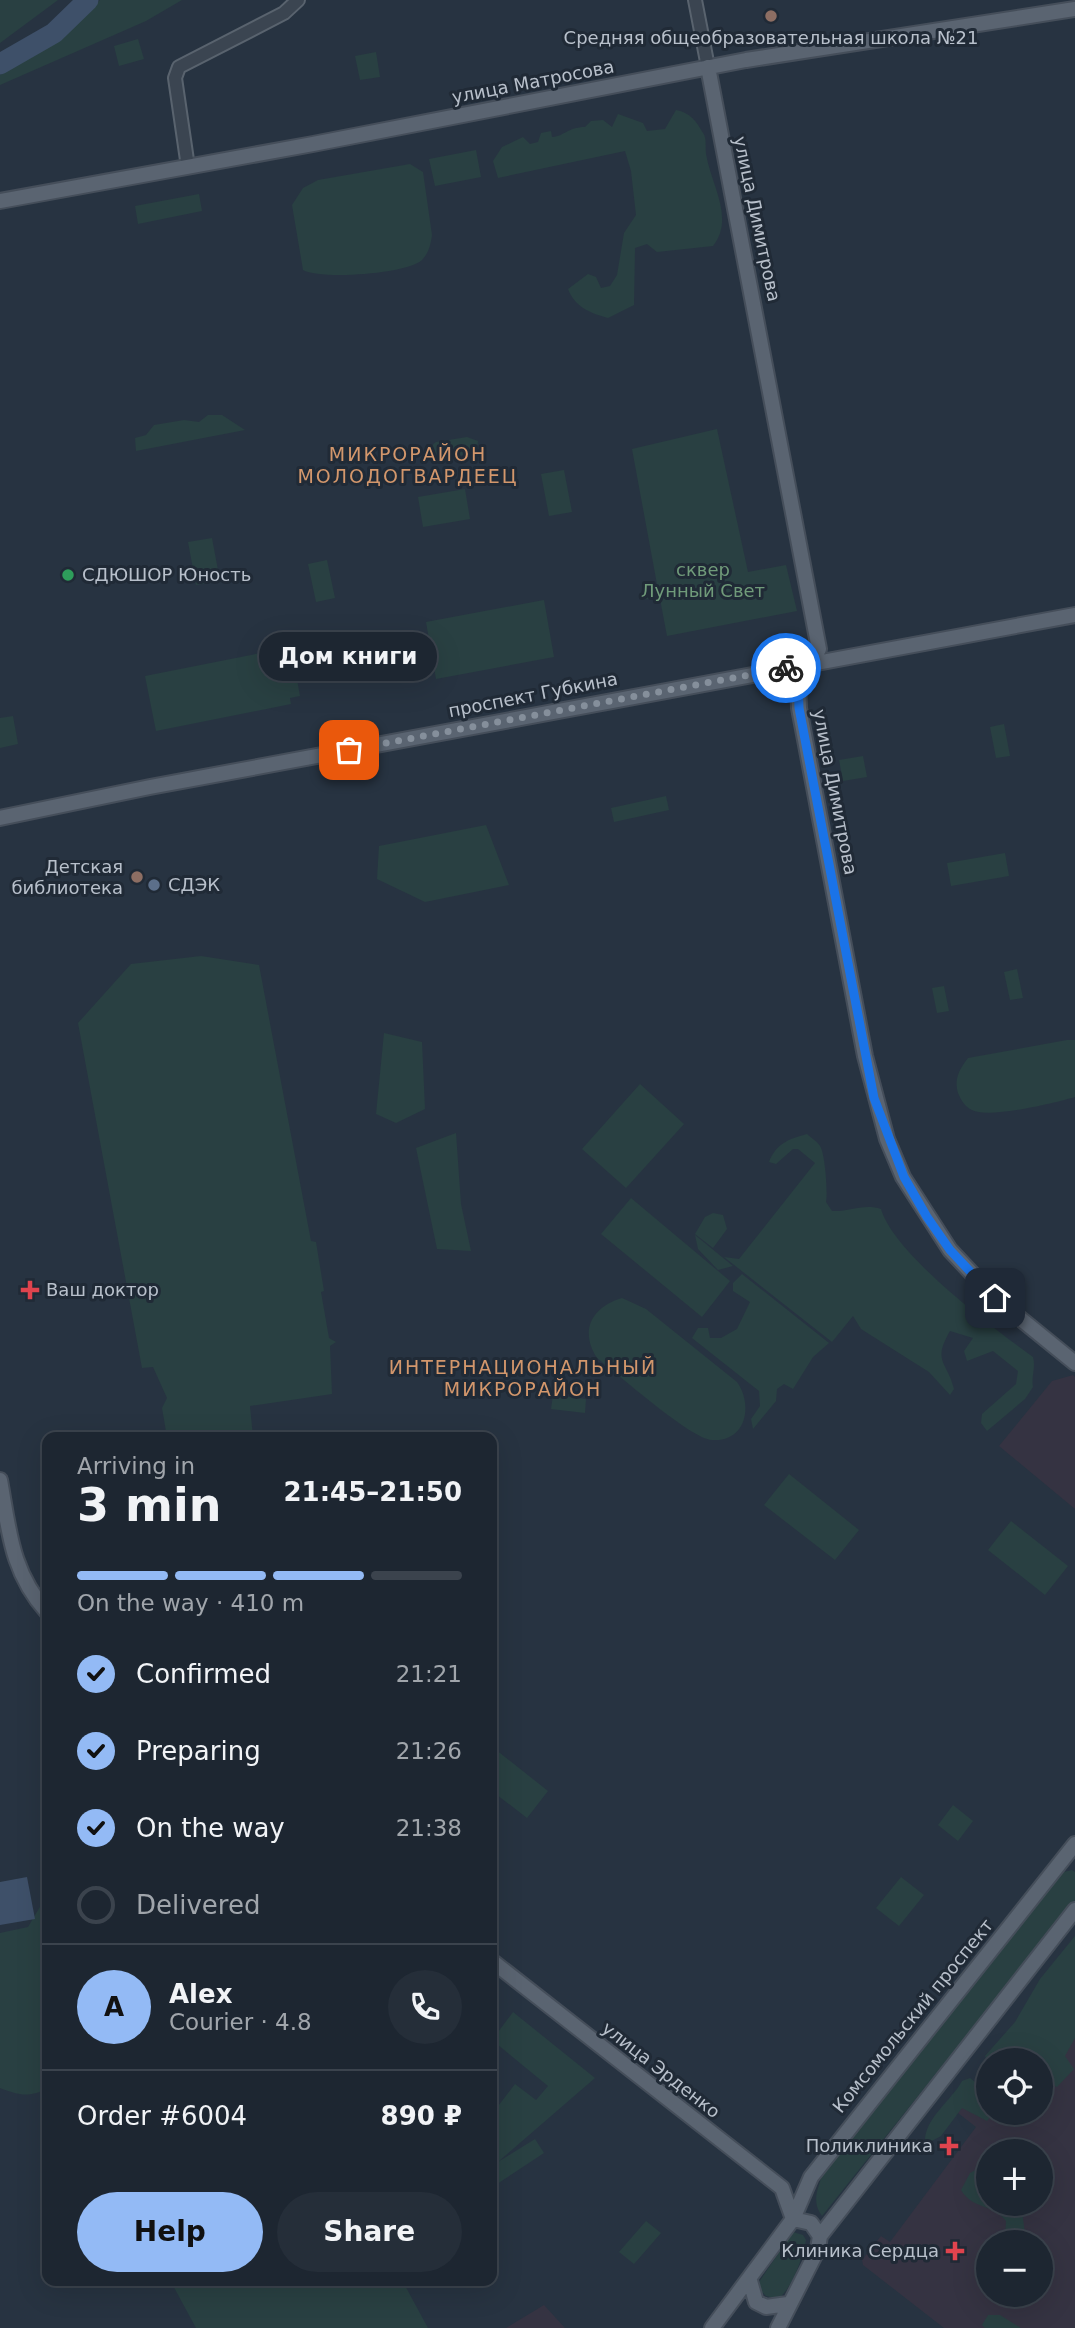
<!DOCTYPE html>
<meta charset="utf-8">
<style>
:root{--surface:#1d2631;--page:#252e39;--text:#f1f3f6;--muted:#a0a5ab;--line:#3b434d;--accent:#93baf5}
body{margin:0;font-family:"DejaVu Sans",sans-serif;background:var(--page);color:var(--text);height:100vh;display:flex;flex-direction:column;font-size:26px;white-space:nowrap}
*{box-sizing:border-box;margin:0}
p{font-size:23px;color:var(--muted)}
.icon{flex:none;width:38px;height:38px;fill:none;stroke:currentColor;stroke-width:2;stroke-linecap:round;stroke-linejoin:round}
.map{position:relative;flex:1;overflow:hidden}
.panel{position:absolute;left:42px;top:1432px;width:455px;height:854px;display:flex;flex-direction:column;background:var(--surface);border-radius:14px;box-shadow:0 7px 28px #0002,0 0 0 2px var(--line)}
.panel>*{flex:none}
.buttons{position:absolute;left:976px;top:2048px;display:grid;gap:14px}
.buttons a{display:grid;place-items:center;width:77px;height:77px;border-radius:50%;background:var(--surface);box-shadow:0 7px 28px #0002,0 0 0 2px var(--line);font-size:35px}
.pin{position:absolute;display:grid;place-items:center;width:60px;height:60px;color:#fff;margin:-30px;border-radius:14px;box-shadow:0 4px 10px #0006}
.courier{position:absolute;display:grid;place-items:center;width:70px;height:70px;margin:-35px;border:5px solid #1a73e8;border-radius:50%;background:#fff;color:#222;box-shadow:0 2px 9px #0007}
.bubble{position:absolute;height:49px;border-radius:24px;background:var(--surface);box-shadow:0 7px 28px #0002,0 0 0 2px var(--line);font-size:23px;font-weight:800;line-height:49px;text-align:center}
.head em{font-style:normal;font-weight:800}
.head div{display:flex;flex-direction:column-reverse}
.head{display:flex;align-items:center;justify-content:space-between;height:119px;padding:0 35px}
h1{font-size:46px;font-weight:800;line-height:52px}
.bar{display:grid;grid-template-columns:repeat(4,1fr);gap:10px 7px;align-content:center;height:84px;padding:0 35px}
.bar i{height:9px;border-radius:5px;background:var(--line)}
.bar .current{background:var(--accent)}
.bar p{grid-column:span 4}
.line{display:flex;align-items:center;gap:18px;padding:0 35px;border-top:2px solid var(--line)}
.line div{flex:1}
.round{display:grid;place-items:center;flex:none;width:74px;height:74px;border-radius:37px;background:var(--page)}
ol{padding:0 35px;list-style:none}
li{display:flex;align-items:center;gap:21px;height:77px}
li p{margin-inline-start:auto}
li .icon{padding:7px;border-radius:50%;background:var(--accent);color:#111;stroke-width:4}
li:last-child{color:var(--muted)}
li i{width:38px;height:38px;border:4px solid var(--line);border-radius:50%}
.cta{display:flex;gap:14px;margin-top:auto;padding:14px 35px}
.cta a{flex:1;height:80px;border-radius:42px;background:var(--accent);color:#111;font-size:28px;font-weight:800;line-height:80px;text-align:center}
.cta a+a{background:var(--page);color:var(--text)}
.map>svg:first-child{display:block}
.medical{fill:#353342;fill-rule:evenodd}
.green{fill:#294042}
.water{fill:#3e5069}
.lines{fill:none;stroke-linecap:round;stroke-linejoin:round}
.river{stroke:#3e5069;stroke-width:21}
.minor-casing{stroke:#59636e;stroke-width:16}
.major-casing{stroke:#454e5a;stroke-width:18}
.minor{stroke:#3b4551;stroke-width:12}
.major{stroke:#5a6471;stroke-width:14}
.done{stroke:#858f9b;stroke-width:7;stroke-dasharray:0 12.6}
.route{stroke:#1a73e8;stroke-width:9}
.education-dot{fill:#8d6e63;stroke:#202a36;stroke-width:2.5}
.leisure-dot{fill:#2e9e5b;stroke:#202a36;stroke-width:2.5}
.service-dot{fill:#5c6f8a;stroke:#202a36;stroke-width:2.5}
.health-dot{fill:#e0444e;stroke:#202a36;stroke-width:2.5}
.labels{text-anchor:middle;stroke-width:6;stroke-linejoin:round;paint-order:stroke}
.poi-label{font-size:18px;fill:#b8c0cb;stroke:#202a36;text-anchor:start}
.street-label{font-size:18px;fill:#b8c0cb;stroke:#202a36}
.park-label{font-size:18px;fill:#709b7a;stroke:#202a36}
.neighbourhood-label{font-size:19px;letter-spacing:2px;fill:#d3976c;stroke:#202a36}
</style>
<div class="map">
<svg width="1075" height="2328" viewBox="0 0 1075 2328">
<rect width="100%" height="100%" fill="#273341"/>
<path class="medical" d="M1073,1375L1075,1377V1509L999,1446L1052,1381Z
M1075,1958V2328H944L863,2265L862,2260L881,2236L890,2242L976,2127L958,2113L989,2062V2112H1041V2060H990ZM989,2151H1041V2203H989ZM989,2242H1041V2294H989Z
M544,2305L565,2328H506Z"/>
<path class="green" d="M0,0H58L0,43Z
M100,0H182L146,21L0,85V75L74,26Z
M138,39L144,59L119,66L114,46Z
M376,52L380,77L360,80L355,56Z
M676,110C691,113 696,121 703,133C707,138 705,147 706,154C711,185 735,218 713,246L657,252L647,244L635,248L634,305L608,318C590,313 575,307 568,289L588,274L596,277L601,288L610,286L617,275L624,233L636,215L631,171L625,151L498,178L493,161L502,147L523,137L530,144L538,142L541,133L551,131L552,137C563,137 568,127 585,127L591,121L603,120L612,127L618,114L643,123L647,131L665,129Z
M476,150L481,177L435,186L429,159Z
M410,164L423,172L432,235C431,243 429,253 422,260C407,274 321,280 303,270L292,205L303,188L318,180Z
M199,194L202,211L138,224L135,206Z
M208,415H222L245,430L136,451L135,438L146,435L154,425L184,420L199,422Z
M717,429L748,572L786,565L797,611L667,636L660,599H640L659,595L632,449Z
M467,437L478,441L477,452L441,460L430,455L431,446L436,442Z
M564,470L572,512L549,516L541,474Z
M465,489L470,519L423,527L418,497Z
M212,538L220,581L196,585L188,542Z
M327,560L335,598L316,602L308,564Z
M544,600L554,657L436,679L426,622Z
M291,647L300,696L290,698L291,704L156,731L145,676Z
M13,716L18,744L0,748V718Z
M1004,724L1010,756L996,758L990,727Z
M863,756L867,777L843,781L839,760Z
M666,796L669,810L614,822L611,808Z
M486,825L509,885L425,902L377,879L379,846Z
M1005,853L1009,876L951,886L947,863Z
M201,956L259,965L311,1241L316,1242L324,1291L321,1292L329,1338L336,1342L330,1346L332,1394L250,1406L253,1437H167L162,1408L167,1398L153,1367L142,1368L78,1023L131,964Z
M1017,969L1023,998L1010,1000L1004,972Z
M944,986L949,1011L937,1013L932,988Z
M384,1033L422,1042L425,1109L396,1123L376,1114Z
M1067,1040H1075V1097C1055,1103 988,1119 972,1110C965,1107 961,1100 958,1093C954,1079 959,1070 968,1058Z
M640,1084L684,1124L626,1188L582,1149Z
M456,1133L461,1204L471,1251L437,1249L416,1148Z
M807,1134C811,1138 817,1141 820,1146C825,1153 828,1193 826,1202L832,1211C850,1212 863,1203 881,1209C894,1254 993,1328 1033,1357C1036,1368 1031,1376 1033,1387L1025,1399L987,1431L981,1423L982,1414L1016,1384L1018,1371L993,1351L967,1361L964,1351L973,1338L950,1331C932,1362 947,1361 954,1389L950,1395L929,1372L861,1329L853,1316L832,1342L724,1257L739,1259L815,1163L798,1149H793L776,1164L769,1162C776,1144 788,1139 807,1134Z
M631,1198L730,1281L702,1317L601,1234Z
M713,1213L723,1215L727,1229L713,1248L695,1234L705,1217Z
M695,1235L733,1266L718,1270L698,1249Z
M742,1274L829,1343L813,1357L793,1389L784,1384L777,1389L776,1401L753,1429L751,1419L760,1406L759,1391L692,1338L698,1328H708L710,1338H721L737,1329L750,1302L733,1291V1283Z
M622,1298L646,1309L737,1382C753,1404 747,1442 712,1440C691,1439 619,1375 597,1358C579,1330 592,1307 622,1298Z
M553,1395L586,1399L585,1413L551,1409Z
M789,1474L859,1530L835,1560L764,1505Z
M1011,1521L1068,1566L1045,1595L988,1550Z
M495,1749L548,1791L527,1818L492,1791V1753Z
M953,1805L973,1821L958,1841L938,1825Z
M1072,1870L1075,1872V1900L822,2216C811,2202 818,2188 823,2173L1060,1873Z
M901,1877L924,1895L899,1926L876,1908Z
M47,1895V2089C27,2098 19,2095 0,2088V1933L28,1927Z
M1075,1936V2038L1065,2056L1074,2069L1057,2087L1047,2083L1036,2053H1028L1024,2060H989V2065L985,2056L1015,2022L1040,1979Z
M513,2012L595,2078L498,2162L535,2139L544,2153L494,2186L492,2114L515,2084L536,2100L548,2086L492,2040Z
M970,2078L989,2093V2112H994L987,2121L962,2108L941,2136L928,2143L925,2141C925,2118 951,2101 962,2081Z
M989,2163V2203H1021L1026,2242H1011L1005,2236L1006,2221C992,2203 973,2210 961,2190L970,2173Z
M646,2221L661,2233L634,2264L619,2252Z
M793,2232L803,2235L806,2240C802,2259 793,2287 778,2299L766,2296L759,2289V2282Z
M170,2280H402L428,2328H196Z
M988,2315H1000L1021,2328H985L982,2325Z"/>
<path class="water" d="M27,1877L35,1919L0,1925V1882Z"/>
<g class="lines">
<path class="river" d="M0,64L54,33L88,0"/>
<g class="minor-casing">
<path id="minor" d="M695,0L708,67
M188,167L175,78L179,67L284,13L298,0"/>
</g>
<g class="major-casing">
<path id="major" d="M708,67L819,649L798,683L799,708L865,1056L887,1139L903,1177L950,1250L995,1298L1075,1363
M0,201L313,144L746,60L1075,9
M0,818L150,787L1075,615
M0,1480C9,1530 11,1572 47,1612
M492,1961L782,2188L793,2219
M793,2219L811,2223L820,2236
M750,2281L756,2302L766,2307L788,2304
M712,2328L793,2219L811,2177L1075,1844
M778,2328L818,2249L820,2236L1075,1910"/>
</g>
<use href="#minor" class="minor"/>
<use href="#major" class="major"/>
</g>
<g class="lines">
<path class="done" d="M349,750L786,668"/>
<path class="route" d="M786,668L808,665L798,683L799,708L874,1098L904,1177L927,1217L950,1250L995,1298"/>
</g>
<g class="education-dot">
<circle cx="771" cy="16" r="7"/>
<circle cx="137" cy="877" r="7"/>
</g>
<circle class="leisure-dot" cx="68" cy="575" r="7"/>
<circle class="service-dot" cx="154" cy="885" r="7"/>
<g class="health-dot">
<path d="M26.5 1279.5h7v7h7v7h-7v7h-7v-7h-7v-7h7z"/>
<path d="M945.5 2135.5h7v7h7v7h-7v7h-7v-7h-7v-7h7z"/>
<path d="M951.5 2240.5h7v7h7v7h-7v7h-7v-7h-7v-7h7z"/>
</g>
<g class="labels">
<g class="poi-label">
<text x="771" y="44" text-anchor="middle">Средняя общеобразовательная школа №21</text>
<text x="82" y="581">СДЮШОР Юность</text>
<text x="123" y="873" text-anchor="end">Детская<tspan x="123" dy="21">библиотека</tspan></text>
<text x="168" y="891">СДЭК</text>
<text x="46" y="1296">Ваш доктор</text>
<text x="933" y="2152" text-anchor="end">Поликлиника</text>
<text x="939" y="2257" text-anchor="end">Клиника Сердца</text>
</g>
<g class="street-label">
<text transform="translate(533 82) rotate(-11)" y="6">улица Матросова</text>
<text transform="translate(757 219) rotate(78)" y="6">улица Димитрова</text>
<text transform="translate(533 695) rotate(-11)" y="6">проспект Губкина</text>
<text transform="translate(835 792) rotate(79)" y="6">улица Димитрова</text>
<text transform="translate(913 2016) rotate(-51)" y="6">Комсомольский проспект</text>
<text transform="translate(661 2070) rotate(38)" y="6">улица Эрденко</text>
</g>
<g class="park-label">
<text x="703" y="576">сквер<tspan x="703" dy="21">Лунный Свет</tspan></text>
</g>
<g class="neighbourhood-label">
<text x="408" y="461">МИКРОРАЙОН<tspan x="408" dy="22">МОЛОДОГВАРДЕЕЦ</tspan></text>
<text x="523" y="1374">ИНТЕРНАЦИОНАЛЬНЫЙ<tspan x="523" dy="22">МИКРОРАЙОН</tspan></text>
</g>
</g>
</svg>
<div class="buttons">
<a><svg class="icon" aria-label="locate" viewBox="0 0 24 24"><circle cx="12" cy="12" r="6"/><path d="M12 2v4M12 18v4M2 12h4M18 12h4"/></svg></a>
<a>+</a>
<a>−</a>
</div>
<div class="pin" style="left:349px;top:750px;background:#ea580c"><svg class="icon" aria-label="bag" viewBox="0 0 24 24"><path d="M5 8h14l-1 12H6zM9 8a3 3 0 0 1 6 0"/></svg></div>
<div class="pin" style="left:995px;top:1298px;background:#1f2937"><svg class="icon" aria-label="home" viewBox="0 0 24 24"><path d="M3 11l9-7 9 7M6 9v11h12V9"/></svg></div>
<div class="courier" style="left:786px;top:668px"><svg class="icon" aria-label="bike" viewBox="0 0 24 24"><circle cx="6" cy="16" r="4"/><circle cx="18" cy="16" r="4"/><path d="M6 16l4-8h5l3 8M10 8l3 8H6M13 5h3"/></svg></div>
<div class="bubble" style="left:259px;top:632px;width:178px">Дом книги</div>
<section class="panel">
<div class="head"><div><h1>3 min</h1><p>Arriving in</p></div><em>21:45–21:50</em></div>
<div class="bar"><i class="current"></i><i class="current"></i><i class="current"></i><i></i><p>On the way · 410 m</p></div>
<ol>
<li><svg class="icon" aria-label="check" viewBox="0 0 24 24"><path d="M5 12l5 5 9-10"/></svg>Confirmed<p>21:21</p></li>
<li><svg class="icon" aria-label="check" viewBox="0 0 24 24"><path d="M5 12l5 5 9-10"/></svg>Preparing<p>21:26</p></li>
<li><svg class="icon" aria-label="check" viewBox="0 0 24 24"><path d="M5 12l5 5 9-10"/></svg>On the way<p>21:38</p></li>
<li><i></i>Delivered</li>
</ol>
<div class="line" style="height:126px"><b class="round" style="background:var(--accent);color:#111">A</b><div><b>Alex</b><p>Courier · 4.8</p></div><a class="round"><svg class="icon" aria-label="phone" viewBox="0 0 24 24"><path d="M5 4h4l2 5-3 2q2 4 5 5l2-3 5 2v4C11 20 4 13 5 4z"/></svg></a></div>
<div class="line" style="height:91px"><div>Order #6004</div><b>890 ₽</b></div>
<div class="cta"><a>Help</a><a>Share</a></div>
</section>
</div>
